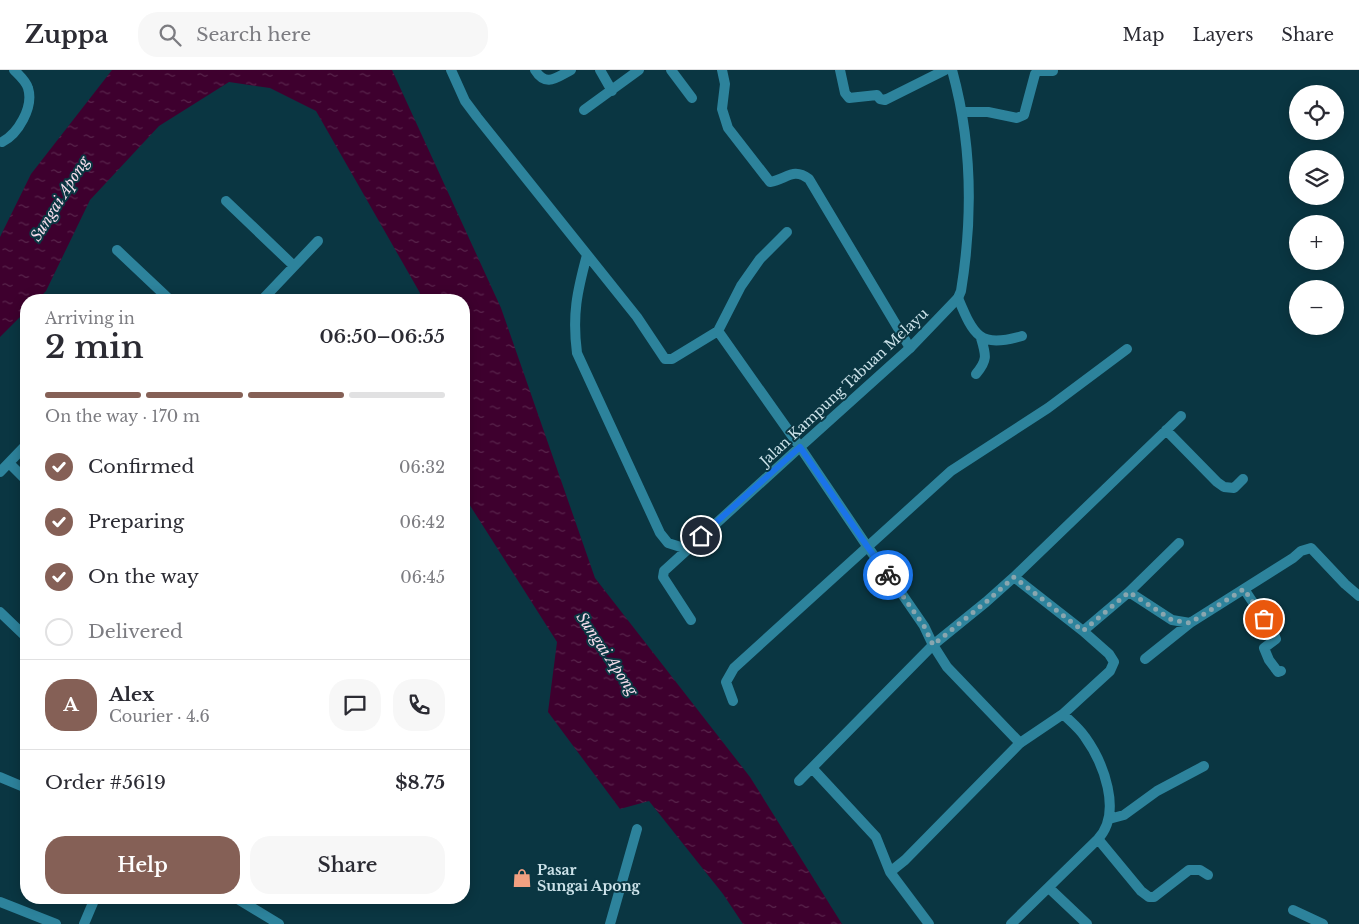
<!DOCTYPE html>
<meta charset="utf-8">
<style>
:root{--surface:#fff;--page:#f7f7f7;--text:#2b2b33;--muted:#7c7c81;--line:#e1e1e2;--accent:#856056}
body{margin:0;font-family:"Libre Baskerville",serif;background:var(--page);color:var(--text);height:100vh;display:flex;flex-direction:column;font-size:19px;white-space:nowrap}
*{box-sizing:border-box;margin:0}
p{font-size:16px;color:var(--muted)}
.icon{flex:none;width:28px;height:28px;fill:none;stroke:currentColor;stroke-width:2;stroke-linecap:round;stroke-linejoin:round}
.map{position:relative;flex:1;overflow:hidden}
.drawer{position:absolute;left:20px;top:224px;width:450px;height:610px;display:flex;flex-direction:column;background:var(--surface);border-radius:20px;box-shadow:0 2px 12px #0003}
.drawer>*{flex:none}
.tools{position:absolute;left:1289px;top:15px;display:grid;gap:10px}
.tools a{display:grid;place-items:center;width:55px;height:55px;border-radius:50%;background:var(--surface);box-shadow:0 2px 12px #0003;font-size:25px}
.pin{position:absolute;display:grid;place-items:center;width:42px;height:42px;color:#fff;margin:-21px;border:2px solid #fff;border-radius:50%;box-shadow:0 1px 5px #0007}
.courier{position:absolute;display:grid;place-items:center;width:50px;height:50px;margin:-25px;border:4px solid #1a73e8;border-radius:50%;background:#fff;color:#222;box-shadow:0 1px 6px #0007}
.head em{font-style:normal;font-weight:600}
.head div{display:flex;flex-direction:column-reverse}
.head{display:flex;align-items:center;justify-content:space-between;height:85px;padding:0 25px}
h1{font-size:32px;font-weight:600;line-height:38px}
.bar{display:grid;grid-template-columns:repeat(4,1fr);gap:8px 5px;align-content:center;height:60px;padding:0 25px}
.bar i{height:6px;border-radius:4px;background:var(--line)}
.bar .selected{background:var(--accent)}
.bar p{grid-column:span 4}
.line{display:flex;align-items:center;gap:12px;padding:0 25px;border-top:1px solid var(--line)}
.line div{flex:1}
.round{display:grid;place-items:center;flex:none;width:52px;height:52px;border-radius:20px;background:var(--page)}
ol{padding:0 25px;list-style:none}
li{display:flex;align-items:center;gap:15px;height:55px}
li p{margin-inline-start:auto}
li .icon{padding:5px;border-radius:50%;background:var(--accent);color:#fff;stroke-width:4}
li:last-child{color:var(--muted)}
li i{width:28px;height:28px;border:2px solid var(--line);border-radius:50%}
.button{display:flex;gap:10px;margin-top:auto;padding:10px 25px}
.button a{flex:1;height:58px;border-radius:20px;background:var(--accent);color:#fff;font-size:20px;font-weight:600;line-height:58px;text-align:center}
.button a+a{background:var(--page);color:var(--text)}
header{display:flex;align-items:center;gap:30px;box-sizing:border-box;height:70px;padding:0 25px;background:var(--surface);border-bottom:1px solid var(--line)}
header strong{font-size:24px}
nav{display:flex;gap:28px;margin-inline-start:auto;font-size:18px}
.search{width:350px;height:45px;background:var(--page);display:flex;align-items:center;gap:12px;box-sizing:border-box;padding:0 18px;border-radius:20px;color:var(--muted);font-size:19px}
.map>svg:first-child{display:block}
.water{fill:url(#water-ripples)}
.lines{fill:none;stroke-linecap:round;stroke-linejoin:round}
.minor{stroke:#2d839c;stroke-width:10}
.tertiary{stroke:#2d839c;stroke-width:10}
.done{stroke:#89a6af;stroke-width:5;stroke-dasharray:0 9}
.route{stroke:#1a73e8;stroke-width:6}
.labels{text-anchor:middle;stroke-width:4;stroke-linejoin:round;paint-order:stroke}
.street-label{font-size:14px;fill:#cde3ea;stroke:#0a3642}
.poi-label{font-size:14px;font-weight:bold;fill:#cde3ea;stroke:#0a3642;text-anchor:start}
.water-label{font-size:15px;font-style:italic;fill:#f5dceb;stroke:#0a3642}
</style>
<header>
<strong>Zuppa</strong>
<div class="search"><svg class="icon" aria-label="search" viewBox="0 0 24 24"><circle cx="10" cy="10" r="6"/><path d="M15 15l6 6"/></svg>Search here</div>
<nav><a>Map</a><a>Layers</a><a>Share</a></nav>
</header>
<div class="map">
<svg width="1359" height="854" viewBox="0 0 1359 854">
<defs>
<pattern id="water-ripples" width="26" height="14" patternUnits="userSpaceOnUse" patternTransform="scale(1.25)"><rect width="26" height="14" fill="#3e002e"/><path d="M2 4q2-2 4 0t4 0M15 11q2-2 4 0t4 0" fill="none" stroke="#59254c"/></pattern>
</defs>
<rect width="100%" height="100%" fill="#0a3642"/>
<path class="water" d="M112,0H392L501,238L595,508L750,707L842,854H743L723,824L649,731L620,739L548,642L557,572L464,426V230H419L420,223L316,41L270,18L229,12L159,56L90,130L46,221L37,230H26V241L0,267V167L31,104Z"/>
<g class="lines">
<path class="minor" d="M451,0L465,31L477,47L637,247L665,289H672L718,261L741,216L760,189L787,162
M535,0C546,18 557,7 571,0
M600,0L612,21
M671,0L692,28
M722,0L725,14L722,39L728,58L770,112C787,109 793,97 809,109L910,278
M840,0L845,23L849,28L877,25L880,29L885,30L945,0
M584,40L639,0
M962,42H988L1017,48L1024,45L1035,4L1038,1H1053
M2,72C18,64 34,37 28,18C26,11 19,5 14,0
M226,131L294,196
M117,180L170,230
M587,185C577,222 572,245 577,283L660,463L668,473L687,479
M958,228C974,266 979,278 1022,266
M262,230L318,171
M976,304C988,290 986,285 981,268
M1166,360L1217,412L1224,417L1234,418L1243,409
M9,393L26,410
M0,402L26,375
M1244,519L1274,564L1276,569L1264,578L1269,590L1278,602L1281,601
M1129,522L1172,550L1190,553
M0,542L26,567
M691,550L663,507L664,501L800,377L718,261
M1083,561L1129,522L1179,473
M1145,589L1190,553L1293,488L1301,481L1311,478L1345,514L1359,526
M733,631L726,612L734,598L951,401L1048,338L1127,279
M812,698L876,767L890,802L905,790L1020,673L1063,644L1110,601L1114,592L1109,584L1083,561L1014,507
M799,711L933,575L986,532L1014,507L1181,346
M1109,749L1124,745L1157,721L1204,696
M1098,769L1141,821L1149,827H1154L1189,800H1200L1208,805
M890,802L929,854
M1049,818L1087,854
M0,832L56,854
M1293,840L1323,854
M84,854L95,828
M1011,854L1098,769C1123,742 1103,692 1085,667C1079,658 1070,651 1063,644"/>
<path class="tertiary" d="M952,0C972,72 973,147 961,221L958,228L910,278L800,377L867,476L902,524L924,556L933,575L947,597L1020,673
M0,707L26,718
M236,828L279,854
M610,854L637,759"/>
</g>
<g class="lines">
<path class="done" d="M888,505L924,556L933,575L986,532L1014,507L1083,561L1129,522L1172,550L1190,553L1244,519L1264,549"/>
<path class="route" d="M701,466L800,377L867,476L888,505"/>
</g>
<defs>
<g id="shop-bare" transform="scale(1.5)"><path d="M-5-2.5h2.3a2.7 3.5 0 0 1 5.4 0H5L5.5 6h-11ZM-1.5-2.5h3a1.5 2.3 0 0 0-3 0Z" fill="#f2a081" stroke="#0a3642" stroke-width="2.5" paint-order="stroke"/></g>
</defs>
<g fill-rule="evenodd">
<use href="#shop-bare" x="522" y="808"/>
</g>
<g class="labels">
<g class="street-label">
<text transform="translate(844 317) rotate(-43)" y="5">Jalan Kampung Tabuan Melayu</text>
</g>
<g class="poi-label">
<text x="537" y="805">Pasar<tspan x="537" dy="16">Sungai Apong</tspan></text>
</g>
<g class="water-label">
<text transform="translate(60 129) rotate(-58)" y="5">Sungai Apong</text>
<text transform="translate(607 584) rotate(56)" y="5">Sungai Apong</text>
</g>
</g>
</svg>
<div class="tools">
<a><svg class="icon" aria-label="locate" viewBox="0 0 24 24"><circle cx="12" cy="12" r="6"/><path d="M12 2v4M12 18v4M2 12h4M18 12h4"/></svg></a>
<a><svg class="icon" aria-label="layers" viewBox="0 0 24 24"><path d="M12 4l9 5-9 5-9-5zM3 14l9 5 9-5"/></svg></a>
<a>+</a>
<a>−</a>
</div>
<div class="pin" style="left:1264px;top:549px;background:#ea580c"><svg class="icon" aria-label="bag" viewBox="0 0 24 24"><path d="M5 8h14l-1 12H6zM9 8a3 3 0 0 1 6 0"/></svg></div>
<div class="pin" style="left:701px;top:466px;background:#1f2937"><svg class="icon" aria-label="home" viewBox="0 0 24 24"><path d="M3 11l9-7 9 7M6 9v11h12V9"/></svg></div>
<div class="courier" style="left:888px;top:505px"><svg class="icon" aria-label="bike" viewBox="0 0 24 24"><circle cx="6" cy="16" r="4"/><circle cx="18" cy="16" r="4"/><path d="M6 16l4-8h5l3 8M10 8l3 8H6M13 5h3"/></svg></div>
<section class="drawer">
<div class="head"><div><h1>2 min</h1><p>Arriving in</p></div><em>06:50–06:55</em></div>
<div class="bar"><i class="selected"></i><i class="selected"></i><i class="selected"></i><i></i><p>On the way · 170 m</p></div>
<ol>
<li><svg class="icon" aria-label="check" viewBox="0 0 24 24"><path d="M5 12l5 5 9-10"/></svg>Confirmed<p>06:32</p></li>
<li><svg class="icon" aria-label="check" viewBox="0 0 24 24"><path d="M5 12l5 5 9-10"/></svg>Preparing<p>06:42</p></li>
<li><svg class="icon" aria-label="check" viewBox="0 0 24 24"><path d="M5 12l5 5 9-10"/></svg>On the way<p>06:45</p></li>
<li><i></i>Delivered</li>
</ol>
<div class="line" style="height:90px"><b class="round" style="background:var(--accent);color:#fff">A</b><div><b>Alex</b><p>Courier · 4.6</p></div><a class="round"><svg class="icon" aria-label="chat" viewBox="0 0 24 24"><path d="M4 5h16v11H9l-5 4z"/></svg></a><a class="round"><svg class="icon" aria-label="phone" viewBox="0 0 24 24"><path d="M5 4h4l2 5-3 2q2 4 5 5l2-3 5 2v4C11 20 4 13 5 4z"/></svg></a></div>
<div class="line" style="height:65px"><div>Order #5619</div><b>$8.75</b></div>
<div class="button"><a>Help</a><a>Share</a></div>
</section>
</div>
